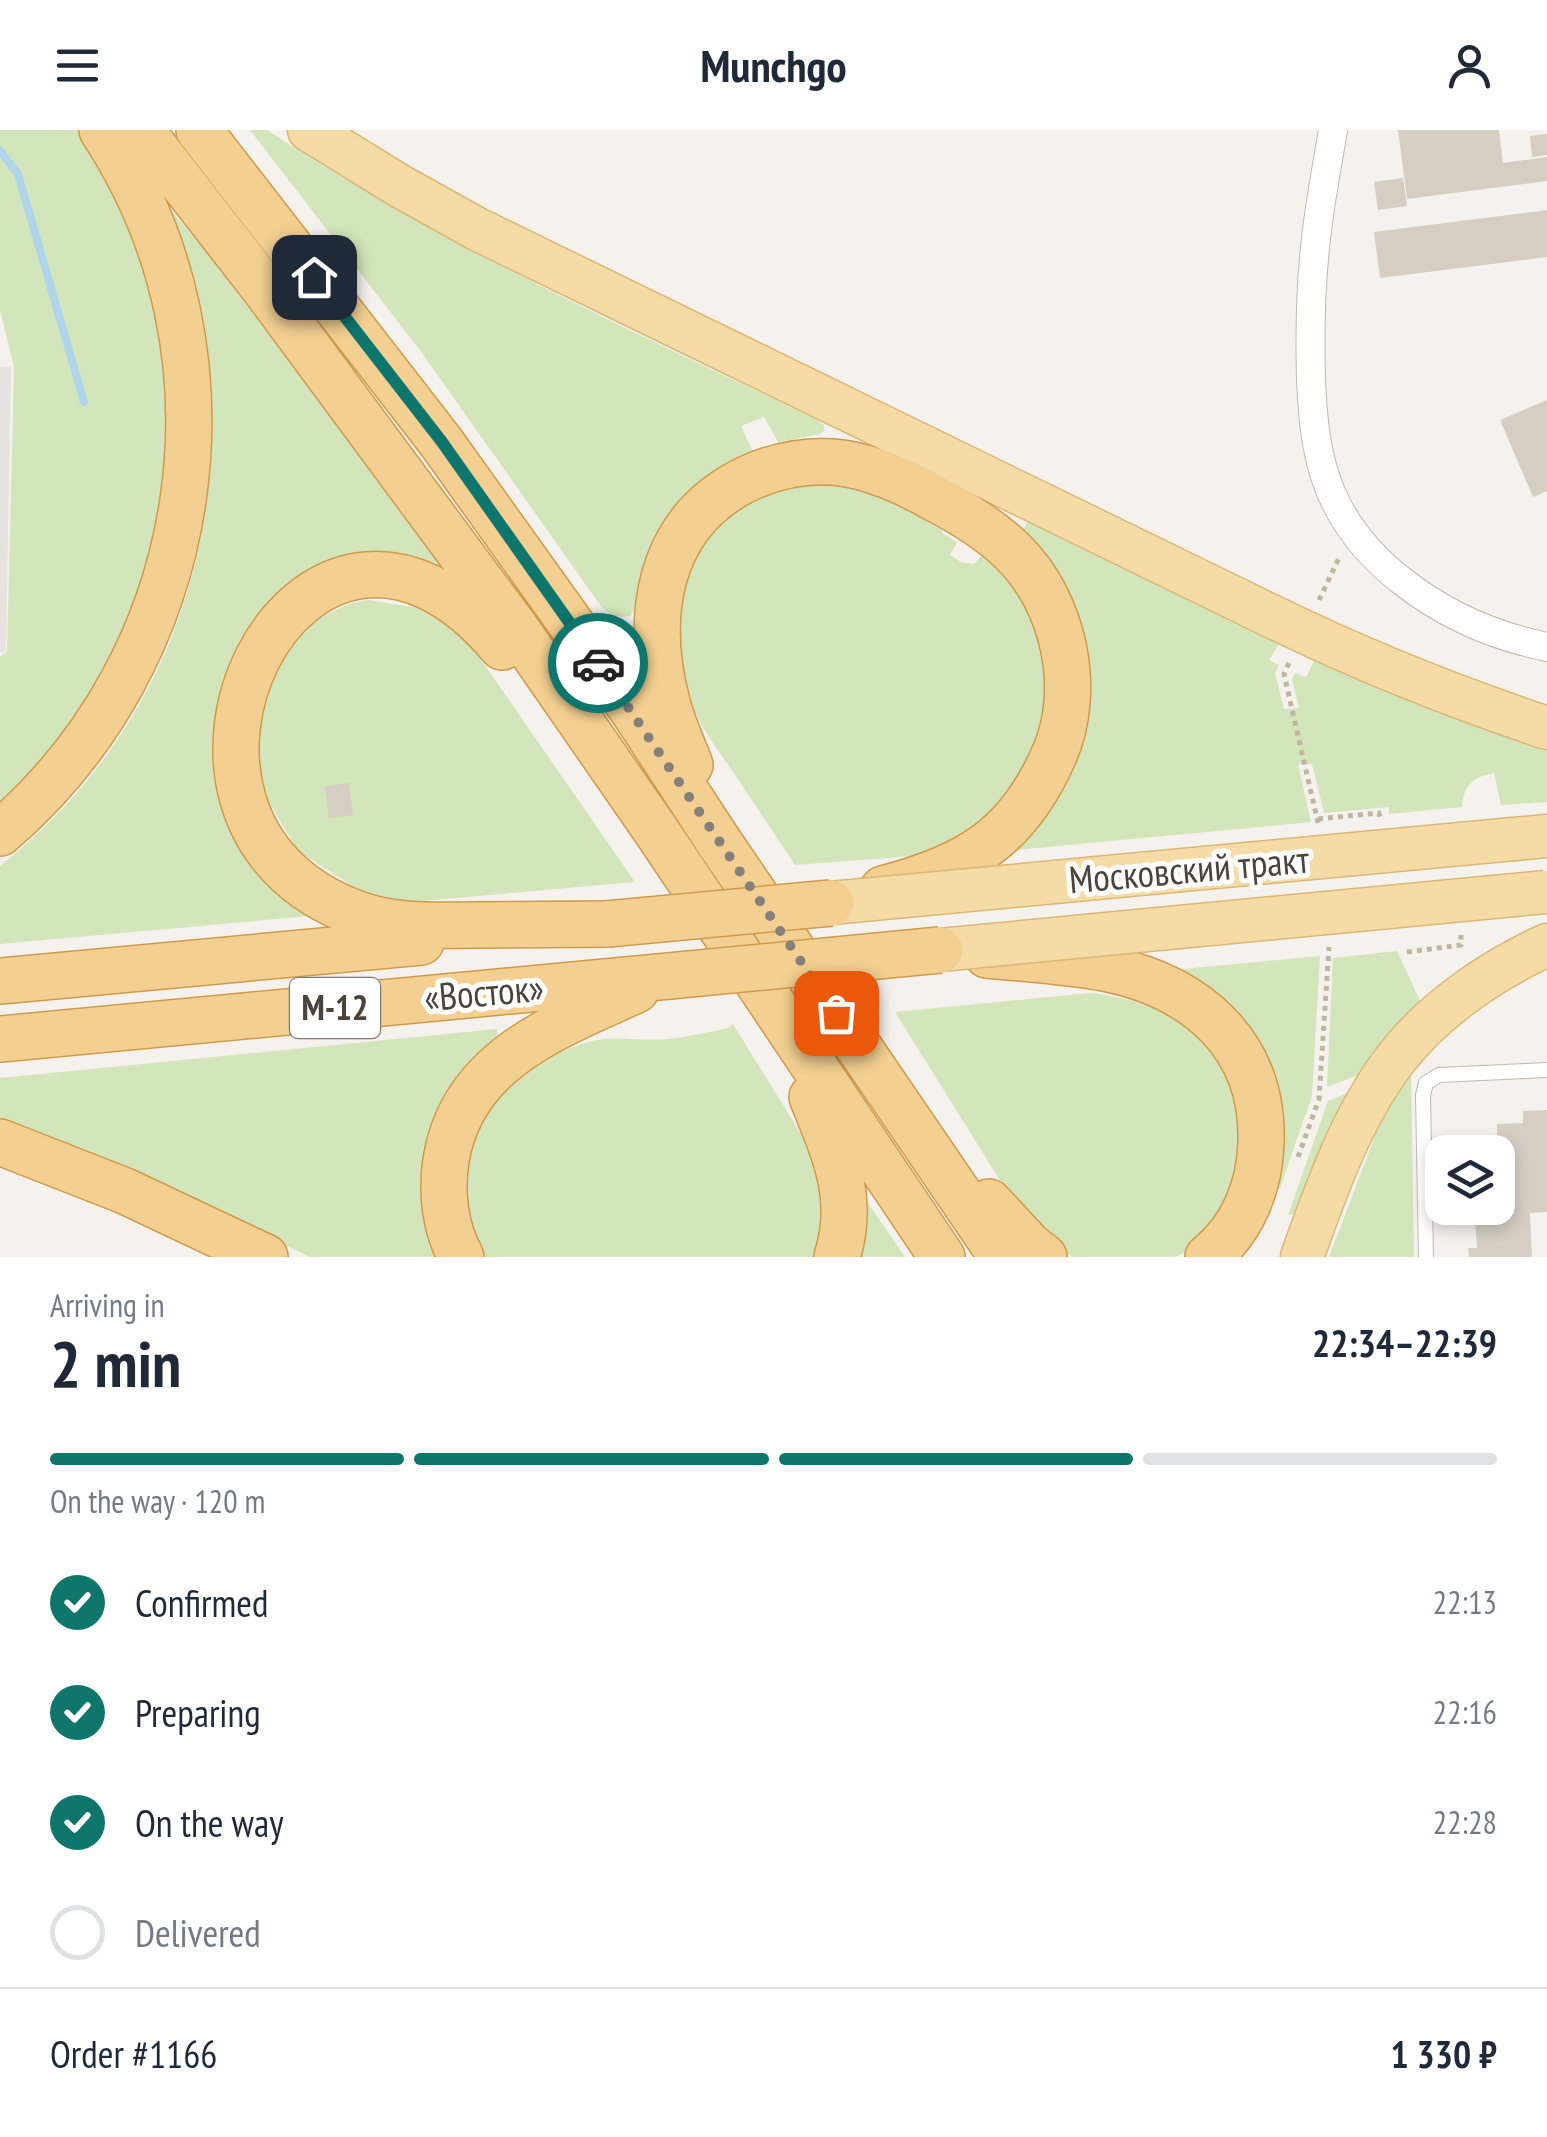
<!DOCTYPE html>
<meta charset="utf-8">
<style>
:root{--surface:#fff;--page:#f6f6f7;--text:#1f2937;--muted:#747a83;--line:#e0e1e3;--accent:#0f766e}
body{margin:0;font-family:"PT Sans Narrow",sans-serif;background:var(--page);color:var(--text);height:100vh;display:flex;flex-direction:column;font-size:38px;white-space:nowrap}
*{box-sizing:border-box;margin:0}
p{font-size:32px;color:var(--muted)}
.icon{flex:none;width:55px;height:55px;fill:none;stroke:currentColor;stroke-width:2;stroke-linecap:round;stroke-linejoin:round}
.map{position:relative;height:1127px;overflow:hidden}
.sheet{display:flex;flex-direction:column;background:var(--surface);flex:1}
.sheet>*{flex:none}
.fabs{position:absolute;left:1425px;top:1005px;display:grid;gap:20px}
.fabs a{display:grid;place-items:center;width:90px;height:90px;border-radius:20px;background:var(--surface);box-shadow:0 5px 15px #0003;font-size:50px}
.pin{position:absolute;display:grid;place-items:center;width:85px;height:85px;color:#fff;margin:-42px;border-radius:20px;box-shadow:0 5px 15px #0006}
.courier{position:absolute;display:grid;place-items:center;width:100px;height:100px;margin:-50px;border:8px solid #0f766e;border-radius:50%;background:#fff;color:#222;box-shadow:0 2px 12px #0007}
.headline em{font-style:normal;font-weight:700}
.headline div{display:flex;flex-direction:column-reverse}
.headline{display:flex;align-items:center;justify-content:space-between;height:170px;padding:0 50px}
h1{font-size:65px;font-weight:700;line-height:75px}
.bar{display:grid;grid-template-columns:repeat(4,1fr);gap:15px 10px;align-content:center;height:120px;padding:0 50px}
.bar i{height:12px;border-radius:8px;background:var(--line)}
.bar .on{background:var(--accent)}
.bar p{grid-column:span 4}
.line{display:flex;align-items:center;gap:25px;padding:0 50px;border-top:2px solid var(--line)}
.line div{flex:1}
ol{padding:0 50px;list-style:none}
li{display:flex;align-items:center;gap:30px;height:110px}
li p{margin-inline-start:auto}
li .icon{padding:10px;border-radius:50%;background:var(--accent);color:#fff;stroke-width:4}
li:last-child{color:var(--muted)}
li i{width:55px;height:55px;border:5px solid var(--line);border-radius:50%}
header{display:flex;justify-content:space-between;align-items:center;height:130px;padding:0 50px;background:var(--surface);font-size:45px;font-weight:700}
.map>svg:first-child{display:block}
.green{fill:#d3e5ba}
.parking{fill:#e4e3e0}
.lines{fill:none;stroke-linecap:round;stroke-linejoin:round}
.stream{stroke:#b0d5eb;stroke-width:8}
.building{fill:#d6cec3}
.service-casing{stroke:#c0b9b0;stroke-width:16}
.minor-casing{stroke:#c0b9b0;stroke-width:30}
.primary-casing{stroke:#dab876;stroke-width:45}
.trunk-casing{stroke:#d09a4c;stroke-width:48}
.path{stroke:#c0b4a2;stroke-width:5;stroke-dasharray:5 5;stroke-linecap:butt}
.service{stroke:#fff;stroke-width:14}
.minor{stroke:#fff;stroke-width:28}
.primary{stroke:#f5dba6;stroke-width:42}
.trunk{stroke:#f3d091;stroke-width:45}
.primary-bridge-casing{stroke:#dab876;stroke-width:45;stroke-linecap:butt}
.trunk-bridge-casing{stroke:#d09a4c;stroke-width:48;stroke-linecap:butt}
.primary-bridge{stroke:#f5dba6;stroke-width:42}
.trunk-bridge{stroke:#f3d091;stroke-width:45}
.done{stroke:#858079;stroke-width:10;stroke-dasharray:0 18}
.route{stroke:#0f766e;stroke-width:12}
.labels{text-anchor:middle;stroke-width:10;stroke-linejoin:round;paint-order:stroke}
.shield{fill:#fff;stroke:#807b76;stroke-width:2.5}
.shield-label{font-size:35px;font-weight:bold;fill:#49433b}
.street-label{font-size:38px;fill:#49433b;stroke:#fff}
</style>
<header><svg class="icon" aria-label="menu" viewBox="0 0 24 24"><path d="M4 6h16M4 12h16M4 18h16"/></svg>Munchgo<svg class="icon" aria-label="person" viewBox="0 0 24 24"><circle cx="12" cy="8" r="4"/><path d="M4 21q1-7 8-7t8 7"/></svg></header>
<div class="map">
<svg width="1547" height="1127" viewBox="0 0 1547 1127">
<rect width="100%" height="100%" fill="#f5f2ed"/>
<path class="green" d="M0,0H79L102,36L125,80L156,186L169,282L166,338L151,432L91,572L0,684V526L7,522L14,237L0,180Z
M250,0H267C440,114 628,199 815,289L824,295V301L820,304L778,312L764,287L741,296L754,324C697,347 657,378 642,440C638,455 640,475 630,486C614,489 607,484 598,472L422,223Z
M170,79L203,118L377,346L449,444C423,433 397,424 368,426C334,428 305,443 280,466C211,526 195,629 236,710C253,743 280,765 310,786L0,814V736C162,608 233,414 206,211C202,178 193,146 182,115C178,103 171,92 170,79Z
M828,353C872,358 906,379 942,400V403L957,412L950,425L961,432L974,434L984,423L994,432L1028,476L1047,540L1045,586L1025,643L983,692L947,714L914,726L795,735C774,703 753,672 732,640C716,618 698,593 689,568C680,542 679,520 679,493C681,402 744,360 828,353Z
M1029,390L1280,512L1269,530L1279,535L1275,543L1284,579L1299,578L1292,549L1295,543L1306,547L1315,529L1385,561L1547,620V672L1501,675L1494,643C1474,646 1463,656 1462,677L1389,684V677L1324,683L1312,634H1298L1311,692L1015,720L1046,683L1062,660L1081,614L1021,403Z
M369,470L430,480L473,518L635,752L411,772L368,766L298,721L263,662L257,602L270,546L307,494L351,473Z
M1397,821L1421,873L1361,944L1327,957L1333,828Z
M1320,826L1312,966L1280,1058L1276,1061L1183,839Z
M1090,863C1179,871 1248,927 1238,1021C1236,1049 1229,1078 1209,1098C1199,1108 1188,1124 1174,1127C1165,1127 1152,1127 1143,1127C1120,1127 1097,1127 1074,1127L1065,1123L1026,1092L895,882Z
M733,894L812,1022L825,1054L820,1127H484C476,1109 466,1089 465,1069C461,1025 482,975 516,947C537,930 566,918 592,911C617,905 643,912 668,909C688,907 708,902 728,898Z
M497,899V909C427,963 407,1045 434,1127H310L127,1039L0,989V948Z
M1411,939L1414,1127H1329L1374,1009V1000Z
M1350,962L1298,1084L1288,1085L1328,971Z
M865,1073H868L905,1127H858Z"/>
<path class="parking" d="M0,237H11L6,522H0Z"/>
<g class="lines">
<path class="stream" d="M0,21L18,44L84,272"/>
</g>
<path class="building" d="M1398,0H1499L1503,33L1547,27V51L1407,69Z
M1547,4V25L1532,27L1530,6Z
M1403,48L1407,76L1378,80L1374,52Z
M1547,80V127L1380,148L1374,102Z
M1547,270V361L1533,367L1500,290Z
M349,653L353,685L329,688L325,656Z
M1547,980V1082L1530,1083L1532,1127H1469L1468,1118H1477L1475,1088L1500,1087V1076H1498L1497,994L1523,993V981Z"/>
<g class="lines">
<g class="service-casing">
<path id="service" d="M1426,1127L1423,965L1426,953L1439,945L1547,940"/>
</g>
<g class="minor-casing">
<path id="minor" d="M1333,0C1326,43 1317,86 1314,129C1310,169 1310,210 1311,251C1313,294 1317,338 1338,377C1354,407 1376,431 1402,451C1445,485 1493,506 1547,517"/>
</g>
<g class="primary-casing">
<path id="primary" d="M309,0L398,55L477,99L1269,485C1359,529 1451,566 1547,598
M1514,709L1547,706
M1302,1127C1326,1060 1351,988 1394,931C1432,881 1490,841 1547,815"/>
</g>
<g class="trunk-casing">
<path id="trunk" d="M141,0L264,158L517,500L657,702L942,1127
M199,0L441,312L554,470L634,582L719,712L1002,1127
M502,517C303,280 99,692 358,784C396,798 438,795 478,795C521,795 564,794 607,794
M690,635C682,614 672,593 667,572C645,488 657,398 739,353C767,338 800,330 833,332C868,335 902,350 932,367C961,382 990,399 1013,422C1064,472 1083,560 1054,625C1017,709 968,736 883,759
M0,703C204,529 250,224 102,0
M987,825C1027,829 1069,831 1109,839C1198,858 1264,916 1261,1012C1260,1056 1243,1099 1208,1127
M0,851L421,812
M0,909L669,846
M812,967C834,1022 856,1067 837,1127
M0,1012L125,1061L265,1127
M989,1072L1030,1116L1044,1127
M461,1127C445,1098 441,1062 446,1030C462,930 555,897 636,860"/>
</g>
<path class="path" d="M1319,470L1339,428
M1289,533L1284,544L1319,697
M1318,689L1379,683L1381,691
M1407,822L1461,815V805
M1298,1027L1319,969L1329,817"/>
<use href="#service" class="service"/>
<use href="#minor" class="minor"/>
<use href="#primary" class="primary"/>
<use href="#trunk" class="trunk"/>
<g class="primary-bridge-casing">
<path id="primary-bridge" d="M831,773L1514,709
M940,820L1545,762"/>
</g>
<g class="trunk-bridge-casing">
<path id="trunk-bridge" d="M607,794L831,773
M669,846L940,820"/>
</g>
<use href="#primary-bridge" class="primary-bridge"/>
<use href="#trunk-bridge" class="trunk-bridge"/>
</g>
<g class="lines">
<path class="done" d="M598,533L836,883"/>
<path class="route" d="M314,147L442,312L598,533"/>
</g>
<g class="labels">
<rect class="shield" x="290" y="848" width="90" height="60" rx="8"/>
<g class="shield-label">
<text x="335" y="890">М-12</text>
</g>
<g class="street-label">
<text transform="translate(1189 740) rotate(-5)" y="13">Московский тракт</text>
<text transform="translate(484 863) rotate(-5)" y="13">«Восток»</text>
</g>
</g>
</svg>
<div class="fabs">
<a><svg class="icon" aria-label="layers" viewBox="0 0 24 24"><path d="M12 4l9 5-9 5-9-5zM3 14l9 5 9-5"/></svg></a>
</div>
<div class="pin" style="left:836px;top:883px;background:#ea580c"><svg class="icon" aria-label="bag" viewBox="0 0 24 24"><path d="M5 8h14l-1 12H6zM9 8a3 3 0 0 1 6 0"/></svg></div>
<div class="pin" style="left:314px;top:147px;background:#1f2937"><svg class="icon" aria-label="home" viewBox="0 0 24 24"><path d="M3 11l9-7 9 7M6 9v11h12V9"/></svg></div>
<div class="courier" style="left:598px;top:533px"><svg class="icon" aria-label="car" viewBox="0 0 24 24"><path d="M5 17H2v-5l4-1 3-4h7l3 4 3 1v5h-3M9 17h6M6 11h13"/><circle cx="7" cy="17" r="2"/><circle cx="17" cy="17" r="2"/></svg></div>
</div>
<section class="sheet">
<div class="headline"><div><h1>2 min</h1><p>Arriving in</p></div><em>22:34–22:39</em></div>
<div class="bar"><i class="on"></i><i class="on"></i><i class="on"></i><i></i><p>On the way · 120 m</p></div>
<ol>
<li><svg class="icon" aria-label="check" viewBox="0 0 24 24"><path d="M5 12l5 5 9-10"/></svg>Confirmed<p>22:13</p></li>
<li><svg class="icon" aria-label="check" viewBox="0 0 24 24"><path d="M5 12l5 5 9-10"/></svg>Preparing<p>22:16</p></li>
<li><svg class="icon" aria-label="check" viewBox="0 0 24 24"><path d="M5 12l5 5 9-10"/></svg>On the way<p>22:28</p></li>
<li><i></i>Delivered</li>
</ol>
<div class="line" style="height:130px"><div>Order #1166</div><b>1 330 ₽</b></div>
</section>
